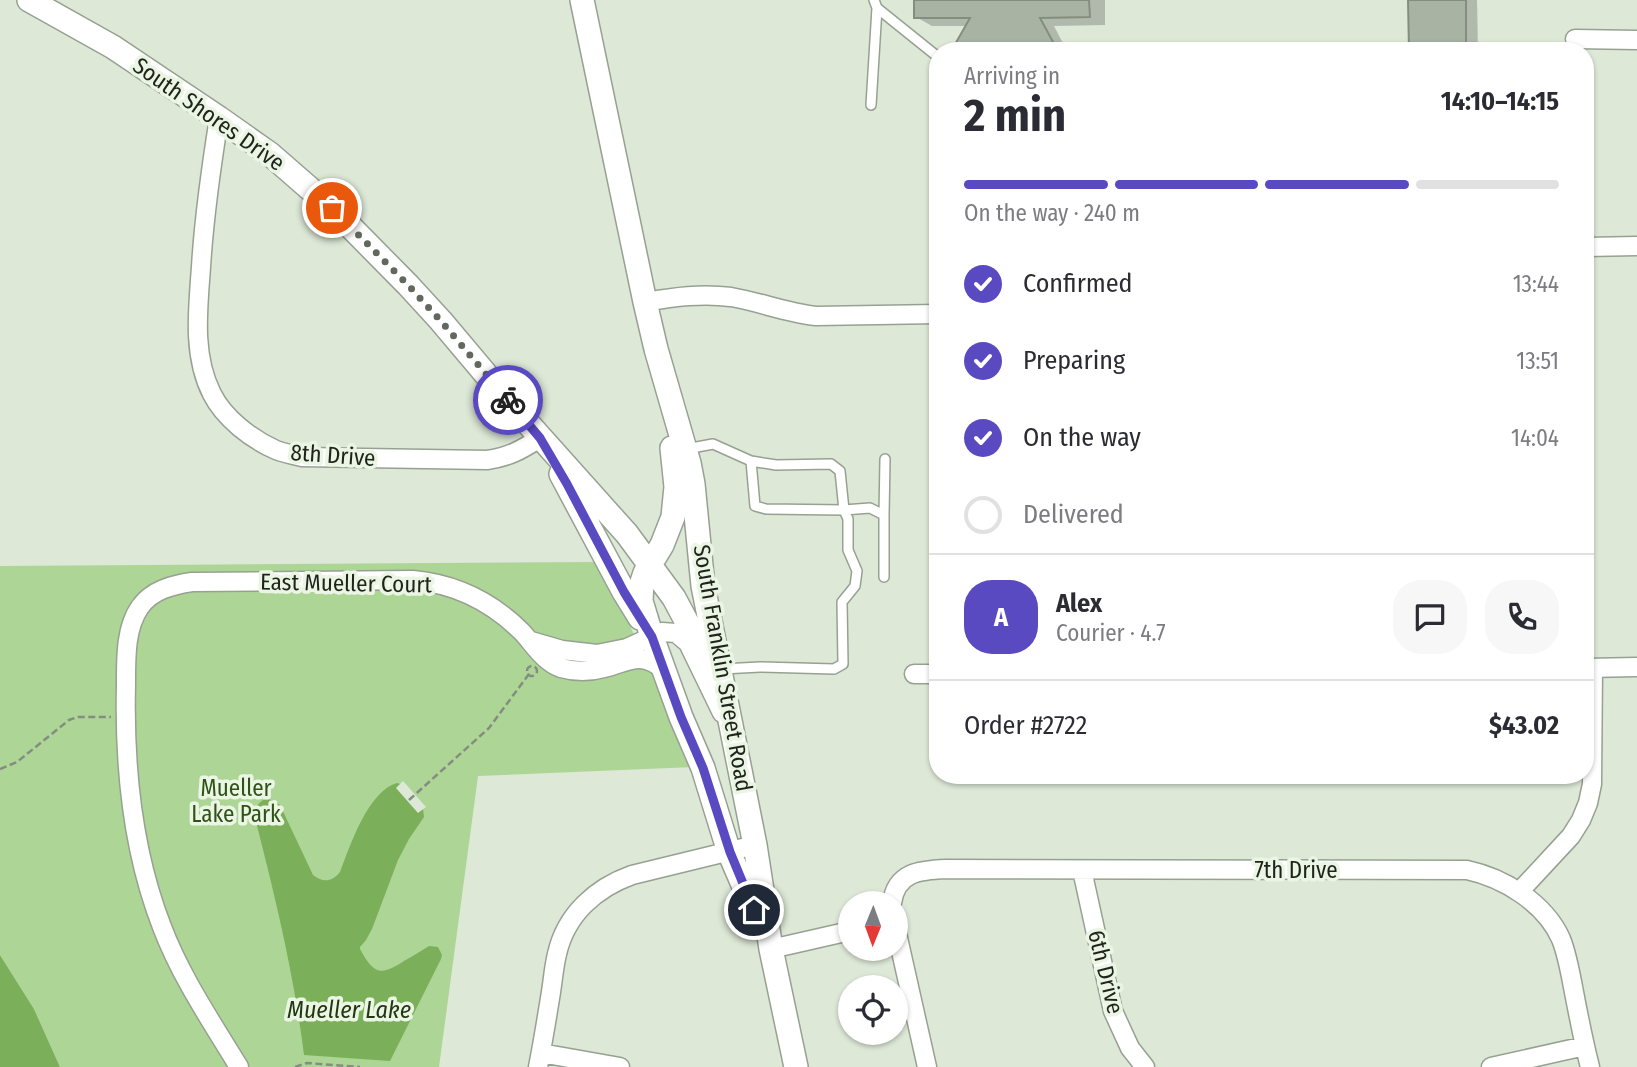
<!DOCTYPE html>
<meta charset="utf-8">
<style>
:root{--surface:#fff;--page:#f7f7f7;--text:#2b2b33;--muted:#7c7c81;--line:#e1e1e2;--accent:#594ac2}
body{margin:0;font-family:"Fira Sans Condensed",sans-serif;background:var(--page);color:var(--text);height:100vh;display:flex;flex-direction:column;font-size:26px;white-space:nowrap}
*{box-sizing:border-box;margin:0}
p{font-size:23px;color:var(--muted)}
.icon{flex:none;width:38px;height:38px;fill:none;stroke:currentColor;stroke-width:2;stroke-linecap:round;stroke-linejoin:round}
.map{position:relative;flex:1;overflow:hidden}
.panel{position:absolute;left:929px;top:42px;width:665px;height:742px;display:flex;flex-direction:column;background:var(--surface);border-radius:28px;box-shadow:0 2px 5px #0004}
.panel>*{flex:none}
.needle{width:46px;rotate:181deg}
.buttons{position:absolute;left:838px;top:891px;display:grid;gap:14px}
.buttons a{display:grid;place-items:center;width:70px;height:70px;border-radius:50%;background:var(--surface);box-shadow:0 2px 5px #0004;font-size:35px}
.pin{position:absolute;display:grid;place-items:center;width:60px;height:60px;color:#fff;margin:-30px;border:4px solid #fff;border-radius:50%;box-shadow:0 2px 7px #0007}
.courier{position:absolute;display:grid;place-items:center;width:70px;height:70px;margin:-35px;border:5px solid #594ac2;border-radius:50%;background:#fff;color:#222;box-shadow:0 2px 9px #0007}
.overview em{font-style:normal;font-weight:700}
.overview div{display:flex;flex-direction:column-reverse}
.overview{display:flex;align-items:center;justify-content:space-between;height:119px;padding:0 35px}
h1{font-size:46px;font-weight:700;line-height:52px}
.bar{display:grid;grid-template-columns:repeat(4,1fr);gap:10px 7px;align-content:center;height:84px;padding:0 35px}
.bar i{height:9px;border-radius:5px;background:var(--line)}
.bar .on{background:var(--accent)}
.bar p{grid-column:span 4}
.line{display:flex;align-items:center;gap:18px;padding:0 35px;border-top:2px solid var(--line)}
.line div{flex:1}
.round{display:grid;place-items:center;flex:none;width:74px;height:74px;border-radius:28px;background:var(--page)}
ol{padding:0 35px;list-style:none}
li{display:flex;align-items:center;gap:21px;height:77px}
li p{margin-inline-start:auto}
li .icon{padding:7px;border-radius:50%;background:var(--accent);color:#fff;stroke-width:4}
li:last-child{color:var(--muted)}
li i{width:38px;height:38px;border:4px solid var(--line);border-radius:50%}
.map>svg:first-child{display:block}
.green{fill:#add595}
.water{fill:#7baf59}
.pier{fill:#dde8d7}
.shadow{fill:#0003}
.building{fill:#a9b3a3;stroke:#848e7e;stroke-width:2}
.lines{fill:none;stroke-linecap:round;stroke-linejoin:round}
.service-casing{stroke:#97a191;stroke-width:12}
.minor-casing{stroke:#97a191;stroke-width:21}
.tertiary-casing{stroke:#97a191;stroke-width:26}
.path{stroke:#858d81;stroke-width:2.5;stroke-dasharray:7 3.5;stroke-linecap:butt}
.service{stroke:#fff;stroke-width:9}
.minor{stroke:#fff;stroke-width:18}
.tertiary{stroke:#fff;stroke-width:23}
.done{stroke:#62685d;stroke-width:7;stroke-dasharray:0 12.6}
.route{stroke:#594ac2;stroke-width:9}
.labels{text-anchor:middle;stroke-width:7;stroke-linejoin:round;paint-order:stroke}
.street-label{font-size:23px;fill:#1f231c;stroke:#eaf5e4}
.park-label{font-size:23px;fill:#305217;stroke:#eaf5e4}
.water-label{font-size:24px;font-style:italic;fill:#233714;stroke:#eaf5e4}
</style>
<div class="map">
<svg width="1637" height="1067" viewBox="0 0 1637 1067">
<rect width="100%" height="100%" fill="#dde8d7"/>
<path class="green" d="M601,562L694,767L478,776L439,1067H60L34,1009L0,955V566Z"/>
<path class="water" d="M397,783L400,784L423,809L424,817L409,839L398,860L372,929L366,940L360,947V949C374,975 381,976 404,961C413,956 421,951 429,946L438,947L442,955L441,959L390,1061L304,1055C294,974 275,896 255,818C255,801 266,793 280,805L313,875C323,883 332,882 340,872C350,846 368,791 397,783Z
M0,955L34,1009L60,1067H0Z"/>
<path class="pier" d="M403,781L426,807L418,813L396,788Z"/>
<path class="shadow" d="M916,0H1105V25L1054,26L1067,51H966L967,26H932L916,17Z
M1410,0H1477L1478,51H1411Z"/>
<path class="building" d="M914,0H1089L1090,17L1040,18L1058,51H963L954,46L970,18H914Z
M1408,0H1466V51H1409Z"/>
<g class="lines">
<g class="service-casing">
<path id="service" d="M877,8L938,57
M871,105L877,8L874,0
M686,449L713,444L751,461L776,465L831,464L840,471L844,510L848,519V550L857,571L855,586L842,602L843,664L834,669L760,667L722,669
M751,461L755,506L766,509L844,510L870,508L884,515V577
M884,515L885,459"/>
</g>
<g class="minor-casing">
<path id="minor" d="M1575,39L1637,40
M219,118C211,168 204,217 201,267C198,309 192,355 212,394C224,418 251,439 276,450C284,453 293,455 302,457L487,460C509,457 521,450 540,438
M1586,247L1637,246
M645,302C674,297 702,293 731,297C760,302 787,313 816,316L938,314
M531,641L562,650L597,654L627,648L662,632L676,633L688,643L722,713
M1586,668L1637,667
M914,674H938
M1082,870L1113,1011L1130,1048L1145,1067
M1519,892L1571,836L1581,820L1588,803L1592,784L1593,668
M892,903C896,872 920,870 946,869L1467,870C1504,878 1545,903 1561,939C1567,954 1570,971 1573,987C1578,1013 1583,1040 1590,1067
M896,929L927,1067
M771,949L850,931
M541,1053L620,1067
M239,1067C211,1021 181,977 162,927C132,850 124,767 126,685C126,660 125,628 140,607C152,590 172,585 192,582L413,580C456,584 492,602 522,632C534,645 544,662 561,668C575,672 590,672 604,668C629,662 640,650 664,670
M538,1067C543,1042 547,1017 551,992C553,979 554,966 557,954C566,914 596,888 632,875L755,845
M1491,1067L1585,1046"/>
</g>
<g class="tertiary-casing">
<path id="tertiary" d="M29,0L113,47L219,118L270,154L332,208L408,285L441,321L516,410L627,534L674,598L699,645L710,673
M582,0L645,302L656,349L689,463L693,484L703,586L755,845L771,949L796,1067
M672,448L676,487L673,517L662,545L645,573L642,582L641,601L652,637L681,717L703,768L729,852L757,917
M561,474L624,592L640,618"/>
</g>
<path class="path" d="M527 671a5 5 0 1 1 10 0a5 5 0 1 1-10 0Z
M0,769L17,762L69,720L78,717H111
M409,800L489,728L529,674
M295,1067L307,1063L360,1067"/>
<use href="#service" class="service"/>
<use href="#minor" class="minor"/>
<use href="#tertiary" class="tertiary"/>
</g>
<g class="lines">
<path class="done" d="M332,208L408,285L441,321L508,400"/>
<path class="route" d="M508,400L540,438L567,484L624,592L652,637L681,717L703,768L730,852L754,910"/>
</g>
<g class="labels">
<g class="street-label">
<text transform="translate(209 114) rotate(35)" y="8">South Shores Drive</text>
<text transform="translate(333 455) rotate(4)" y="8">8th Drive</text>
<text transform="translate(346 583) rotate(1)" y="8">East Mueller Court</text>
<text transform="translate(723 668) rotate(80)" y="8">South Franklin Street Road</text>
<text x="1296" y="878">7th Drive</text>
<text transform="translate(1106 972) rotate(76)" y="8">6th Drive</text>
</g>
<g class="park-label">
<text x="236" y="796">Mueller<tspan x="236" dy="26">Lake Park</tspan></text>
</g>
<g class="water-label">
<text x="349" y="1018">Mueller Lake</text>
</g>
</g>
</svg>
<div class="buttons">
<a><svg class="needle" viewBox="-14 -14 28 28"><path d="M0-13l5 13h-10z" fill="#e53935"/><path d="M0 13l5-13h-10z" fill="#7c7c81"/></svg></a>
<a><svg class="icon" aria-label="locate" viewBox="0 0 24 24"><circle cx="12" cy="12" r="6"/><path d="M12 2v4M12 18v4M2 12h4M18 12h4"/></svg></a>
</div>
<div class="pin" style="left:332px;top:208px;background:#ea580c"><svg class="icon" aria-label="bag" viewBox="0 0 24 24"><path d="M5 8h14l-1 12H6zM9 8a3 3 0 0 1 6 0"/></svg></div>
<div class="pin" style="left:754px;top:910px;background:#1f2937"><svg class="icon" aria-label="home" viewBox="0 0 24 24"><path d="M3 11l9-7 9 7M6 9v11h12V9"/></svg></div>
<div class="courier" style="left:508px;top:400px"><svg class="icon" aria-label="bike" viewBox="0 0 24 24"><circle cx="6" cy="16" r="4"/><circle cx="18" cy="16" r="4"/><path d="M6 16l4-8h5l3 8M10 8l3 8H6M13 5h3"/></svg></div>
<section class="panel">
<div class="overview"><div><h1>2 min</h1><p>Arriving in</p></div><em>14:10–14:15</em></div>
<div class="bar"><i class="on"></i><i class="on"></i><i class="on"></i><i></i><p>On the way · 240 m</p></div>
<ol>
<li><svg class="icon" aria-label="check" viewBox="0 0 24 24"><path d="M5 12l5 5 9-10"/></svg>Confirmed<p>13:44</p></li>
<li><svg class="icon" aria-label="check" viewBox="0 0 24 24"><path d="M5 12l5 5 9-10"/></svg>Preparing<p>13:51</p></li>
<li><svg class="icon" aria-label="check" viewBox="0 0 24 24"><path d="M5 12l5 5 9-10"/></svg>On the way<p>14:04</p></li>
<li><i></i>Delivered</li>
</ol>
<div class="line" style="height:126px"><b class="round" style="background:var(--accent);color:#fff">A</b><div><b>Alex</b><p>Courier · 4.7</p></div><a class="round"><svg class="icon" aria-label="chat" viewBox="0 0 24 24"><path d="M4 5h16v11H9l-5 4z"/></svg></a><a class="round"><svg class="icon" aria-label="phone" viewBox="0 0 24 24"><path d="M5 4h4l2 5-3 2q2 4 5 5l2-3 5 2v4C11 20 4 13 5 4z"/></svg></a></div>
<div class="line" style="height:91px"><div>Order #2722</div><b>$43.02</b></div>
</section>
</div>
